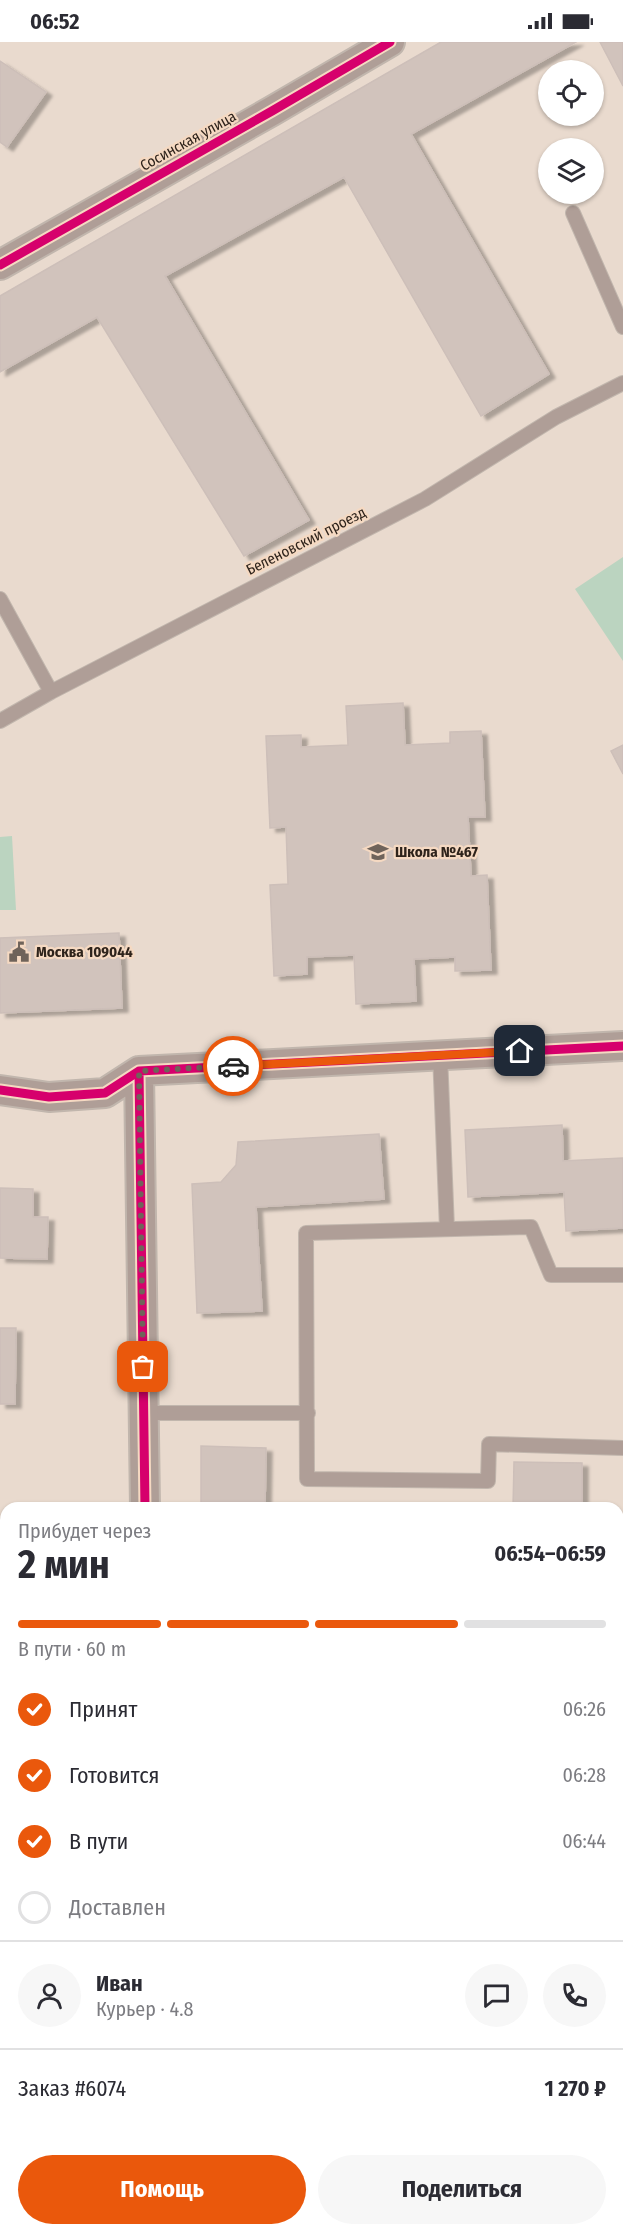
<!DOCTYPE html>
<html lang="ru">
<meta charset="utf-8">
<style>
:root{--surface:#fff;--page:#f7f7f7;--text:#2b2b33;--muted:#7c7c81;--line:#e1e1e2;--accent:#ea580c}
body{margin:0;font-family:"Fira Sans Condensed",sans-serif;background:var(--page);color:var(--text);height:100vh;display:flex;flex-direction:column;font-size:22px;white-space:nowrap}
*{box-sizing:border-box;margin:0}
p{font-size:20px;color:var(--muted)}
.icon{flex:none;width:33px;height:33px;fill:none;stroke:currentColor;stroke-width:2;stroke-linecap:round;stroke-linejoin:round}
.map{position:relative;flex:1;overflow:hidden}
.details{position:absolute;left:0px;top:1460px;width:624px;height:734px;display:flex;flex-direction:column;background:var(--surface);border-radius:18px 18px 0 0;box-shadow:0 2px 4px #0004}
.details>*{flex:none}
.fabs{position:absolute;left:538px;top:18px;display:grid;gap:12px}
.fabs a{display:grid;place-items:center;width:66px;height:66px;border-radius:50%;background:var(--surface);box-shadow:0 2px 4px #0004;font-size:30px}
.pin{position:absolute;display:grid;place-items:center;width:51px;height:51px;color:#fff;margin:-26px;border-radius:12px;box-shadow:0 3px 9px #0006}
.courier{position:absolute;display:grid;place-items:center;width:60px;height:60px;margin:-30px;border:4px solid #ea580c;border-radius:50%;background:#fff;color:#222;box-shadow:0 2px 8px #0007}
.headline em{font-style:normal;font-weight:700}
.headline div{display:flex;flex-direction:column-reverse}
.headline{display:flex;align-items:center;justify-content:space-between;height:102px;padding:0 18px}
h1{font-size:39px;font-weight:700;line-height:45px}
.bar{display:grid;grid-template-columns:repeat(4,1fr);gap:9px 6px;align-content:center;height:72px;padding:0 18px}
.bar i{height:8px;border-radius:4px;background:var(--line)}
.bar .on{background:var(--accent)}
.bar p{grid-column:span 4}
.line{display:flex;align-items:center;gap:15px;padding:0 18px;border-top:2px solid var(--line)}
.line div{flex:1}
.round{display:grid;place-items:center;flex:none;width:63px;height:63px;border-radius:32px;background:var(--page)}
ol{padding:0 18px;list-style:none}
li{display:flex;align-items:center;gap:18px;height:66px}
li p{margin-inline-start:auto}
li .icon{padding:6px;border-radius:50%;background:var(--accent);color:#fff;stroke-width:4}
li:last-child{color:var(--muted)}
li i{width:33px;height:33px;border:3px solid var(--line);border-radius:50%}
.primary-button{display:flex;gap:12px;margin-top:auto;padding:12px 18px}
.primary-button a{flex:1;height:69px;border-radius:36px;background:var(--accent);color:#fff;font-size:24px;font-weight:700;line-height:69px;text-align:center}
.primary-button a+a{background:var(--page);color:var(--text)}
.status{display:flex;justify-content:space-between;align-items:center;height:42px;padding:0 30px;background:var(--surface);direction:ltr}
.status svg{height:16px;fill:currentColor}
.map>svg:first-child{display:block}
.green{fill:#bbd4c0}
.building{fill:#d1c3bc;stroke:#cdbfb9;stroke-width:1.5;filter:url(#shadow)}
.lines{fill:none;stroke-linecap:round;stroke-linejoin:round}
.service-casing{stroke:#c1b6ad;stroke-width:16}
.minor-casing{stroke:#c1b6ad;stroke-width:32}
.secondary-casing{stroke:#c1b6ad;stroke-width:36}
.path{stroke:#b2a39b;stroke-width:4;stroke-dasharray:3 3;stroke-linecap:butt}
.service{stroke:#af9e97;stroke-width:14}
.minor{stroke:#af9e97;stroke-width:28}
.secondary{stroke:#af9d93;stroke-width:33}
.cycleway-casing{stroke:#f5d9c2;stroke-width:13}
.cycleway{stroke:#d6006c;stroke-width:9}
.done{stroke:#6f635a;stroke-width:6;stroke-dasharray:0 10.8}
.route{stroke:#ea580c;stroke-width:8}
.labels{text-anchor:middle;stroke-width:4.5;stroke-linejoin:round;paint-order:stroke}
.street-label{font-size:15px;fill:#2e231b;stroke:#f5d9c2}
.poi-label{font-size:15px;font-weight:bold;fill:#2e231b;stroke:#f5d9c2;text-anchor:start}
</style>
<div class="status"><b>06:52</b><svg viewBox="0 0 49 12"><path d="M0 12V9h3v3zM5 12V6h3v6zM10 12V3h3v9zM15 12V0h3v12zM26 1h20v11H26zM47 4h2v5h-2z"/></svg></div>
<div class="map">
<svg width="623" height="2192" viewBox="0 0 623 2192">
<defs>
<filter id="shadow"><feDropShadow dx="6" dy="4" stdDeviation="1.5" flood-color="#0004"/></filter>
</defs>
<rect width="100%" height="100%" fill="#e9dace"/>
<path class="green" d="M623,515V619L575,547Z
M12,794L16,868H0V795Z"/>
<path class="building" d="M441,0H576L411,92L549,332L481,374L344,135L165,234L309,478L244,514L97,275L0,330V254Z
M600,0H623V44Z
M0,19L46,50L7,105L0,100Z
M403,661L405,703L450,701V690L481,689L485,775H468L471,834L487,833L491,928L455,929V915L414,917L416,959L356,962L354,913L307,915V932L274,934L270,843L288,842L286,785L270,786L266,694L301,693V705L348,703L346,664Z
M623,703V732L611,709Z
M119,891L122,966L0,971V896Z
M562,1083L563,1119L623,1116V1186L566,1189L564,1150L468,1155L465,1088Z
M379,1092L384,1157L256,1165L262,1269L197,1271L192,1142L221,1140L236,1123L238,1100Z
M0,1146L33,1147V1175H48L47,1217L0,1216Z
M0,1286H16L15,1362H0Z
M201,1404L266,1406L265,1466H201Z
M514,1420L582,1421V1466H513Z
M0,1763H6V1828H0Z
M0,2067L4,2068L0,2084L6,2085L0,2112Z
M374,2187H515L514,2192H373Z"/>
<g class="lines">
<g class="service-casing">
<path id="service" d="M573,171L623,285
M0,557L51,650
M0,679L51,650L425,457L556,375L623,341
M440,1012L447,1187
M623,1233H551L531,1185L306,1191L307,1437L488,1439L489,1402L623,1406
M144,1371H308
M618,1801H623
M0,1860L6,1859
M618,1893L623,1869
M618,1903L623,1904
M0,2003L6,2004
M618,2114L623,2115
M308,2187L314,2192
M4,2192L6,2185
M73,2192L81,2187
M555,2192L556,2187"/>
</g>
<g class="minor-casing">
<path id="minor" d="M0,223L272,69L390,0
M139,1029L145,1466
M0,1048L49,1055L105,1051L139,1029L623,1004
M145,2192L146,2187"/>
</g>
<g class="secondary-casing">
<path id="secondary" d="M0,1624H6
M618,1628H623"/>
</g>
<path class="path" d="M0,1569H6
M618,1569H623
M0,1693H6
M618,1696H623"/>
<use href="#service" class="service"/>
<use href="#minor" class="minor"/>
<use href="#secondary" class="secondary"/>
<g class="cycleway-casing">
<path id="cycleway" d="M0,223L272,69L390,0
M139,1029L145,1466
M0,1048L49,1055L105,1051L139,1029L623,1004"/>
</g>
<use href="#cycleway" class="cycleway"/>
</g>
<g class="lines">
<path class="done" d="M143,1325L139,1029L233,1024"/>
<path class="route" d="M233,1024L520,1009"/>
</g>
<defs>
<g id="school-bare" transform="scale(1.62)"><path d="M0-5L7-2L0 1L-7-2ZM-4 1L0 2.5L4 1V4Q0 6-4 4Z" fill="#6f635a" stroke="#f5d9c2" stroke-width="2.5" paint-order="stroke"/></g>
<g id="civic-bare" transform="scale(1.62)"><path d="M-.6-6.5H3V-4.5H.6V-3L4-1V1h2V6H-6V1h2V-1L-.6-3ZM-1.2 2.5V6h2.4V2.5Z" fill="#6f635a" stroke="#f5d9c2" stroke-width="2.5" paint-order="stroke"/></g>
</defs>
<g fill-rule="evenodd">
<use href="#school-bare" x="378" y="810"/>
<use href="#civic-bare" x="19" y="910"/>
</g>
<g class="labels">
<g class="street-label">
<text transform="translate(188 99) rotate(-29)" y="5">Сосинская улица</text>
<text transform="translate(306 499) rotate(-27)" y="5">Беленовский проезд</text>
</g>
<g class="poi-label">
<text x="395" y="815">Школа №467</text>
<text x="36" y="915">Москва 109044</text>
</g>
</g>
</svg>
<div class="fabs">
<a><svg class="icon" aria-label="locate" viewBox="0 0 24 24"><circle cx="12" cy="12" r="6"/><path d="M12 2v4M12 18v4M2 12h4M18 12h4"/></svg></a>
<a><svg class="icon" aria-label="layers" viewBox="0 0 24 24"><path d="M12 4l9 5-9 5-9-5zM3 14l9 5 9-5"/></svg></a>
</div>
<div class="pin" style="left:143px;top:1325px;background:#ea580c"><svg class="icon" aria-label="bag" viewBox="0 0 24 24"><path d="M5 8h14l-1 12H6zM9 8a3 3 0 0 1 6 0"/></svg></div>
<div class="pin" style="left:520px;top:1009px;background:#1f2937"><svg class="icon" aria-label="home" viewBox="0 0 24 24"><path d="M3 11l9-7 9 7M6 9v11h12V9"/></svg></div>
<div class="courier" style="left:233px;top:1024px"><svg class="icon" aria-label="car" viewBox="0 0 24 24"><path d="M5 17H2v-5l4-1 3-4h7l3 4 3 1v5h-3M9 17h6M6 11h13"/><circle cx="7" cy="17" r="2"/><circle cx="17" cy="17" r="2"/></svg></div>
<section class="details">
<div class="headline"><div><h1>2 мин</h1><p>Прибудет через</p></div><em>06:54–06:59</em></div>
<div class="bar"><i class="on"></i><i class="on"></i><i class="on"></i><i></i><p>В пути · 60 m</p></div>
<ol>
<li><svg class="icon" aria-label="check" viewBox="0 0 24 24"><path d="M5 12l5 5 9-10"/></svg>Принят<p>06:26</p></li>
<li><svg class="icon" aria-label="check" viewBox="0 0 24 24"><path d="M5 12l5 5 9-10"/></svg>Готовится<p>06:28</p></li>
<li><svg class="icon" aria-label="check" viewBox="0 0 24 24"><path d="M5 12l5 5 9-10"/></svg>В пути<p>06:44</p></li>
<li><i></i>Доставлен</li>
</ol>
<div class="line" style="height:108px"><a class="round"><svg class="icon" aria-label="person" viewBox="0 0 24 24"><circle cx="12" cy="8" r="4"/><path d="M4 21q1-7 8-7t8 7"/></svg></a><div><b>Иван</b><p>Курьер · 4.8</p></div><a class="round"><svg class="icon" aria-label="chat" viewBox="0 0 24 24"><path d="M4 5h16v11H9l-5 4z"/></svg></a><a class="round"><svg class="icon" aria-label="phone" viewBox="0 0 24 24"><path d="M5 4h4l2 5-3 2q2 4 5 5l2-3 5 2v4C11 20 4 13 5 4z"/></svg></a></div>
<div class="line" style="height:78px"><div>Заказ #6074</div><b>1 270 ₽</b></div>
<div class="primary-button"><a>Помощь</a><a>Поделиться</a></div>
</section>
</div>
